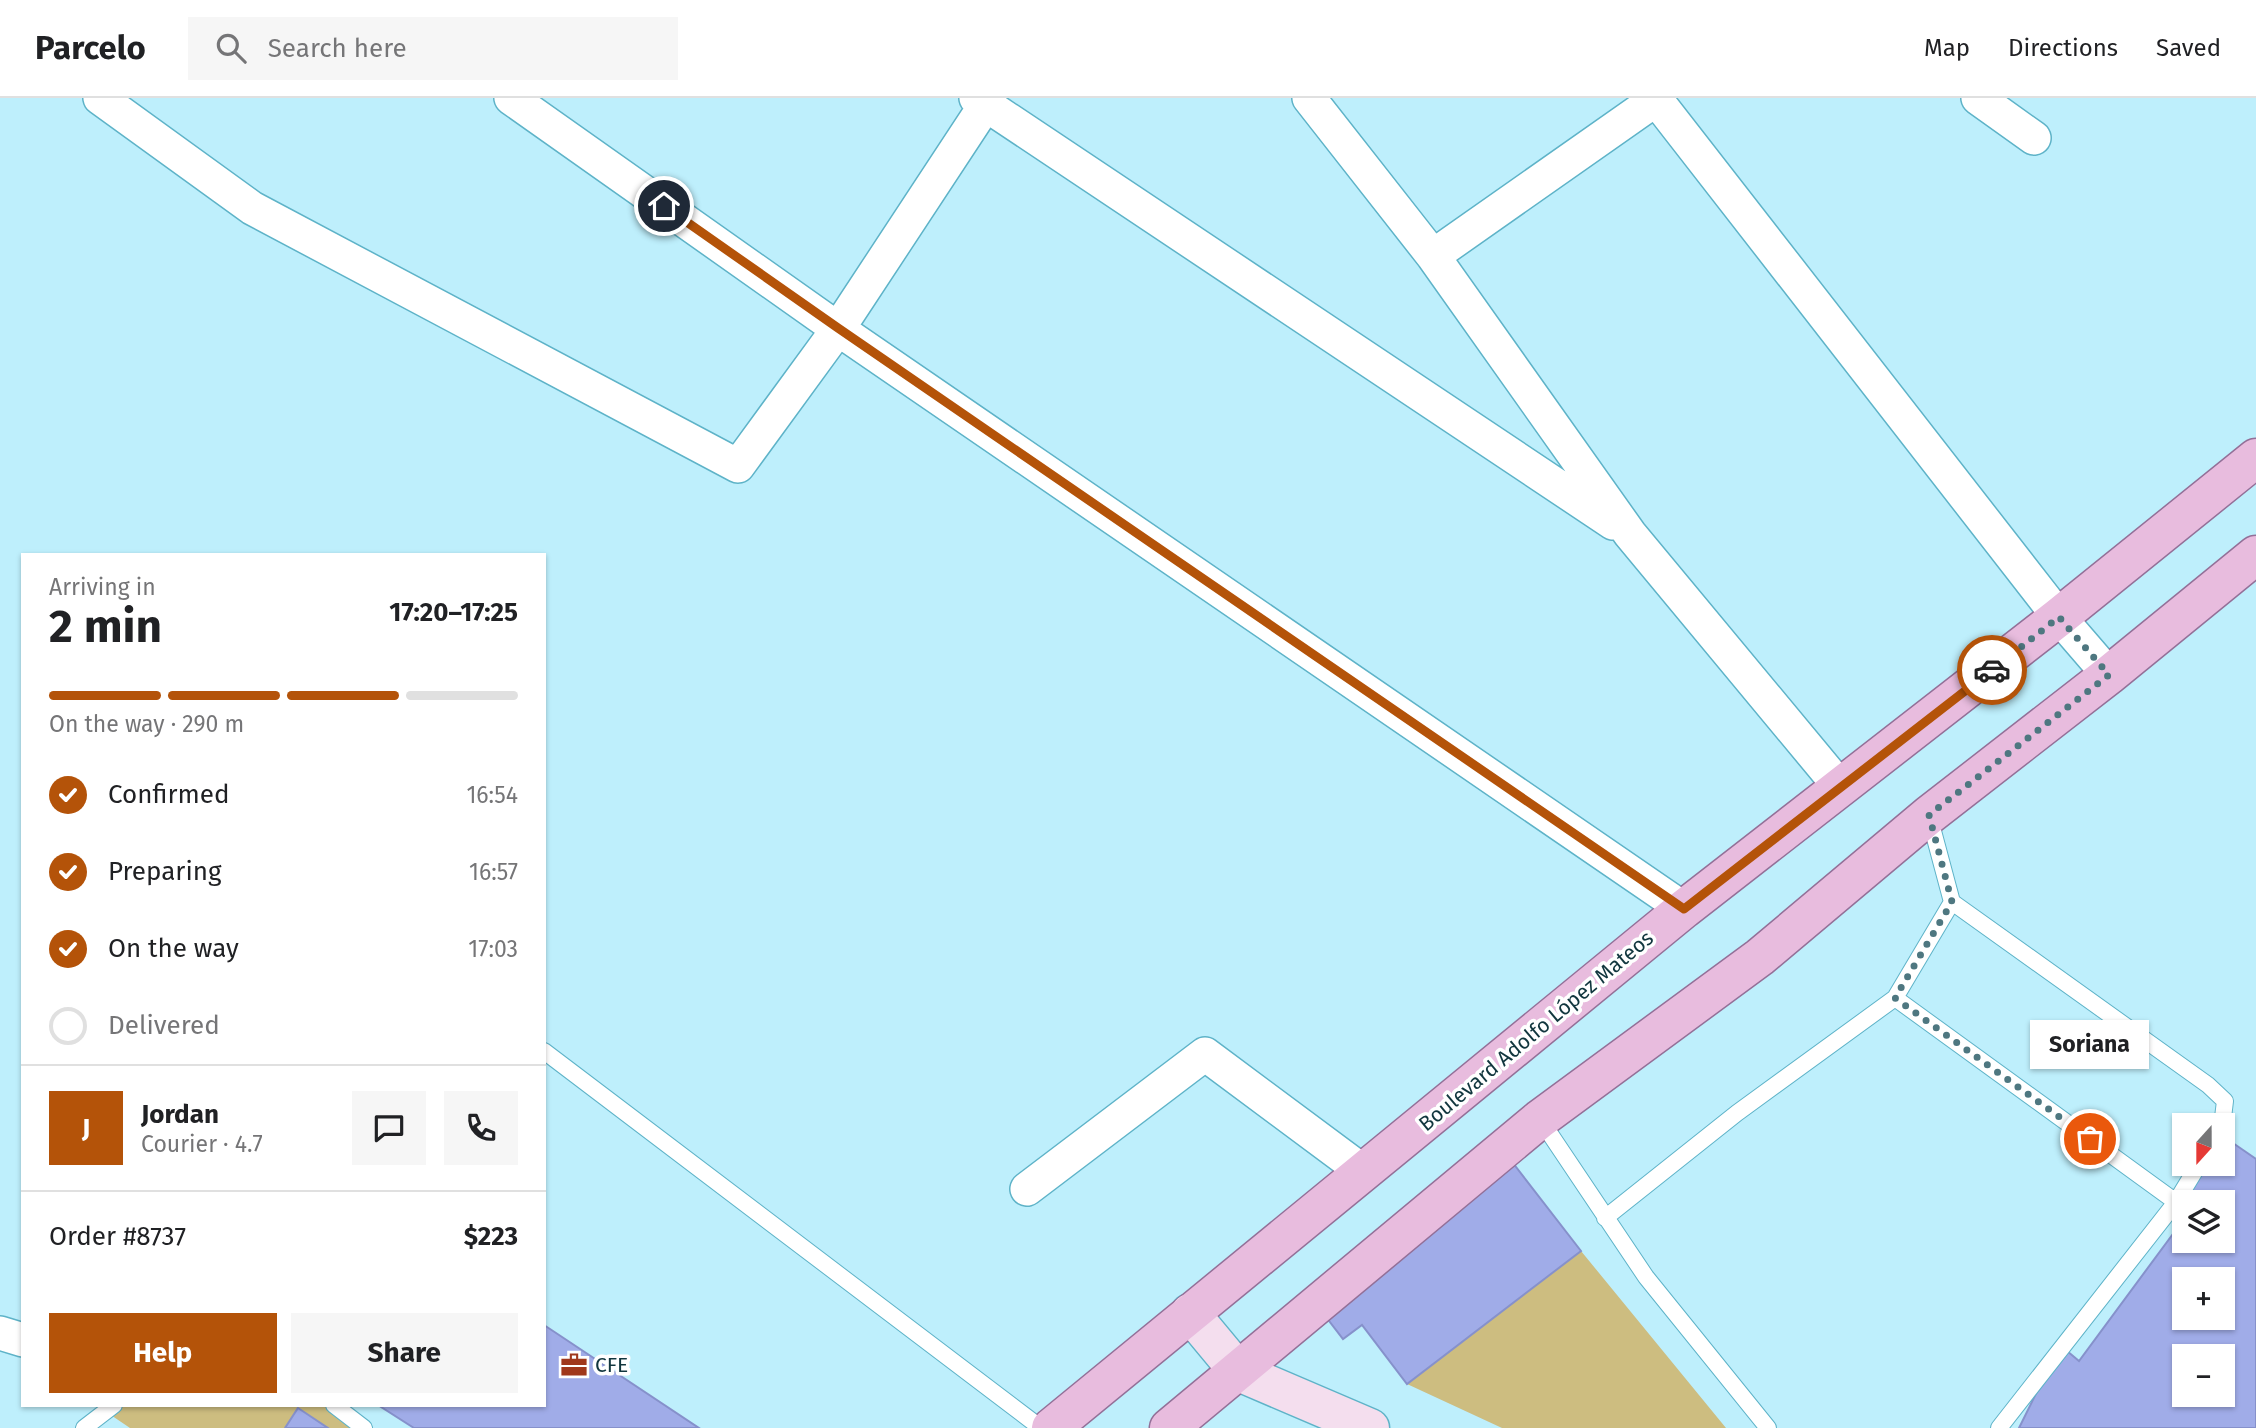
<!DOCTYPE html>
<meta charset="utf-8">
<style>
:root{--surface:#fff;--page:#f6f6f6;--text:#202124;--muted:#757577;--line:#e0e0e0;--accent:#b45309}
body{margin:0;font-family:"Fira Sans",sans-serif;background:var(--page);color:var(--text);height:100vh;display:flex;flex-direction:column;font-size:26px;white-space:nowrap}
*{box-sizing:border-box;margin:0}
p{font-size:23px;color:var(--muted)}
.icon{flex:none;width:38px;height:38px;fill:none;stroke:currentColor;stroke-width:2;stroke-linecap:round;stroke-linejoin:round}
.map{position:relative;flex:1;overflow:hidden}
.side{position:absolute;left:21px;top:455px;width:525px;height:854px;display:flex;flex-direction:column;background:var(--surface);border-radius:0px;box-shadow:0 2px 5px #0004}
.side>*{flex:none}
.needle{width:46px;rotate:201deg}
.buttons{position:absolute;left:2172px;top:1015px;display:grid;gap:14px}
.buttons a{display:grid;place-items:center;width:63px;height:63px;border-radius:0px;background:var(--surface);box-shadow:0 2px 5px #0004;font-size:35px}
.pin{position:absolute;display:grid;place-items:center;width:60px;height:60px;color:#fff;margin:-30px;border:4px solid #fff;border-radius:50%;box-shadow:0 2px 7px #0007}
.courier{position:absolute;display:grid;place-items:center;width:70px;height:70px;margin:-35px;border:5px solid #b45309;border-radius:50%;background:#fff;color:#222;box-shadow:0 2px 9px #0007}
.bubble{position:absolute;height:49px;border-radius:0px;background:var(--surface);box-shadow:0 2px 5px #0004;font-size:23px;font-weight:700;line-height:49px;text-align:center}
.overview em{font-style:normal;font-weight:700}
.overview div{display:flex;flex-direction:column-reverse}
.overview{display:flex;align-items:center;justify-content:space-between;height:119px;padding:0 28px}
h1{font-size:46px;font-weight:700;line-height:52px}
.bar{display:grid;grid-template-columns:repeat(4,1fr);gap:10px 7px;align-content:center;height:84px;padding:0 28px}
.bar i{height:9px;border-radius:5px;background:var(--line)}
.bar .active{background:var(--accent)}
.bar p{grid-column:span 4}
.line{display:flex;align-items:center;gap:18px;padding:0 28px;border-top:2px solid var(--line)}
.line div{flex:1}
.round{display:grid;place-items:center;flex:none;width:74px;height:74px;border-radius:0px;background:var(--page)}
ol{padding:0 28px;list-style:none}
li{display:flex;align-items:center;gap:21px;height:77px}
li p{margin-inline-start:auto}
li .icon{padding:7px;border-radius:50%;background:var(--accent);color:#fff;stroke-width:4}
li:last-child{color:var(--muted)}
li i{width:38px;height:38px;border:4px solid var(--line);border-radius:50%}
.cta{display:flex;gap:14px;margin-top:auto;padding:14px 28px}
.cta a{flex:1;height:80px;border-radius:0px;background:var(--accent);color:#fff;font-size:28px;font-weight:700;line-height:80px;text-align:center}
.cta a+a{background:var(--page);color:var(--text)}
header{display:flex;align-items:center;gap:42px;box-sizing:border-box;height:98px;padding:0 35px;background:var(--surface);border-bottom:2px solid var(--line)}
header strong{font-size:33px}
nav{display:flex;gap:38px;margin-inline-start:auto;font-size:24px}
.search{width:490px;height:63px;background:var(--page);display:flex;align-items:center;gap:18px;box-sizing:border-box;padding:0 24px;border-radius:0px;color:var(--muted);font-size:26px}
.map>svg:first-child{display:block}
.green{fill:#cdbd80}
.building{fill:#a0ace8;stroke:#8691cb;stroke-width:2;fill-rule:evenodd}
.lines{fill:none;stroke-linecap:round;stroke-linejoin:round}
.lane-casing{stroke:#5eb3c8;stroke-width:18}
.street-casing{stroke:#5eb3c8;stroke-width:36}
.secondary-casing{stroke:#5eb3c8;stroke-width:41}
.primary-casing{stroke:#937098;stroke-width:41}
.lane{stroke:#fff;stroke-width:16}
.street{stroke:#fff;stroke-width:33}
.secondary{stroke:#f4deee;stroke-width:38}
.primary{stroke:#e8bcde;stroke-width:38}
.done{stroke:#4e7780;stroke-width:7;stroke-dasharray:0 12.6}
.route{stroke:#b45309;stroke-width:9}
.labels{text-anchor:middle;stroke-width:7;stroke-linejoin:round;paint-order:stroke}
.street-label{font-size:21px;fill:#11363e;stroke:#fff}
.poi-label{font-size:21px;fill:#11363e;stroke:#fff;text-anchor:start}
</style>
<header>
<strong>Parcelo</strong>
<div class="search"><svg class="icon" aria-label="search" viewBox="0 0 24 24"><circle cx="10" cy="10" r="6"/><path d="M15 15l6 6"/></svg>Search here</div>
<nav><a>Map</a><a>Directions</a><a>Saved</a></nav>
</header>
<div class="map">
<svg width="2256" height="1330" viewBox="0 0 2256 1330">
<rect width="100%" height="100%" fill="#beeffc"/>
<path class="green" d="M1581,1153L1726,1330H1502L1407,1286Z
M96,1307H326L362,1330H328L298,1310L285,1330H130Z"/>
<path class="building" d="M2230,1043L2256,1061V1330H2019L2060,1247L2079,1263L2181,1125L2163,1111L2208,1066H2222V1051ZM2184,1104H2222V1143H2184ZM2184,1181H2222V1220H2184ZM2184,1258H2222V1297H2184Z
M1506,1056L1581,1153L1407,1286L1362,1227L1343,1241L1313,1202Z
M544,1227L699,1330H414L378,1307H544Z
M298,1310L328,1330H285Z"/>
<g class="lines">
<g class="lane-casing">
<path id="lane" d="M1929,718L1952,804L2208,987L2225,1003L2222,1028
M1895,900L2176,1104
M544,953L1041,1330
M1540,1021L1646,1179L1768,1330
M1605,1120L1737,1015L1895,900L1952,804
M334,1307L364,1330
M84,1330L114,1307
M1999,1330L2176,1104L2199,1066"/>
</g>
<g class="street-casing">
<path id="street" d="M100,0L252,110L738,368L838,231L990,0
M511,0L838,231L1684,811
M976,0L1613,425
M1309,0L1433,158L1630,436L1841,690
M1655,0L2059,519L2109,577
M1978,0L2034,40
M1433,158L1658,0
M1027,1091L1205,956L1365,1075
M0,1235L23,1242"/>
</g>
<g class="secondary-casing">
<path id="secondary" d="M1190,1215L1239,1274L1370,1330"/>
</g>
<g class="primary-casing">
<path id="primary" d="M1051,1330L1684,811L2059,519L2256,360
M1169,1330L1540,1021L1760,859L1929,717L2109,577L2256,457"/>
</g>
<use href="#lane" class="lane"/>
<use href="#street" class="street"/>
<use href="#secondary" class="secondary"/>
<use href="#primary" class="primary"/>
</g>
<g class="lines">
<path class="done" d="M1992,572L2059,519L2109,577L1929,717L1952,804L1895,900L2090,1041"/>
<path class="route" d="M664,108L838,230L1684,811L1992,572"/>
</g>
<defs>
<g id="office-bare" transform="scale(2.1)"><path d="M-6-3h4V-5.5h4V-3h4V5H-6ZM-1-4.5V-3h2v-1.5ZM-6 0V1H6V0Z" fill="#a0381c" stroke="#fff" stroke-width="2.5" paint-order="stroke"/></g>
</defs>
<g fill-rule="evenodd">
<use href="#office-bare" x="574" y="1267"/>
</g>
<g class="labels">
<g class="street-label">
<text transform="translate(1536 933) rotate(-40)" y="7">Boulevard Adolfo López Mateos</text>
</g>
<g class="poi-label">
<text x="595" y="1274">CFE</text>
</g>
</g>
</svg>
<div class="buttons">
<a><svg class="needle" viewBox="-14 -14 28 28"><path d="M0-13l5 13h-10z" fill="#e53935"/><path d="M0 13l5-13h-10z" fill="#757577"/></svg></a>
<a><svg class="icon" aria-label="layers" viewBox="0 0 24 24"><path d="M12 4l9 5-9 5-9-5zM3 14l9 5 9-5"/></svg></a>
<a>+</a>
<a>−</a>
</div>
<div class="pin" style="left:2090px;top:1041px;background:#ea580c"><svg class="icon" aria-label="bag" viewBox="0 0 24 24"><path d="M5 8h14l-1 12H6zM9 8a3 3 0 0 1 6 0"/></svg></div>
<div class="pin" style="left:664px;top:108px;background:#1f2937"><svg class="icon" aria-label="home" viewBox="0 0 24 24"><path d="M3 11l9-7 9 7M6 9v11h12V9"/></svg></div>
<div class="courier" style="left:1992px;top:572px"><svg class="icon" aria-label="car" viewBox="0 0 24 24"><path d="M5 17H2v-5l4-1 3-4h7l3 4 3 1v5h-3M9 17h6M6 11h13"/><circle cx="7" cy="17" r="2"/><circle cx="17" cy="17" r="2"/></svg></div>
<div class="bubble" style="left:2030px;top:922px;width:119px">Soriana</div>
<section class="side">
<div class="overview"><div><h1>2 min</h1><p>Arriving in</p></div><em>17:20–17:25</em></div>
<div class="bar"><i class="active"></i><i class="active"></i><i class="active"></i><i></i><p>On the way · 290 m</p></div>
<ol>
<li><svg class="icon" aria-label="check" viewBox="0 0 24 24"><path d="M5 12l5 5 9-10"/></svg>Confirmed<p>16:54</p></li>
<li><svg class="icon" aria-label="check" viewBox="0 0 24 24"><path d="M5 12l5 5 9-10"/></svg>Preparing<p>16:57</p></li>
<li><svg class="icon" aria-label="check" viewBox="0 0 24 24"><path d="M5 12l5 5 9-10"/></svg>On the way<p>17:03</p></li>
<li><i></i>Delivered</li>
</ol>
<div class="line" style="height:126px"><b class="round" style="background:var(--accent);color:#fff">J</b><div><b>Jordan</b><p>Courier · 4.7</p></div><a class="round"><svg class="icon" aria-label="chat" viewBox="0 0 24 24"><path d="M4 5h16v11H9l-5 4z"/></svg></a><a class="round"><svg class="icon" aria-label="phone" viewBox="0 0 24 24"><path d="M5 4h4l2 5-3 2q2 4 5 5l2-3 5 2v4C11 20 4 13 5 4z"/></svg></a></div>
<div class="line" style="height:91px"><div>Order #8737</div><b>$223</b></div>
<div class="cta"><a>Help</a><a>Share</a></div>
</section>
</div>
